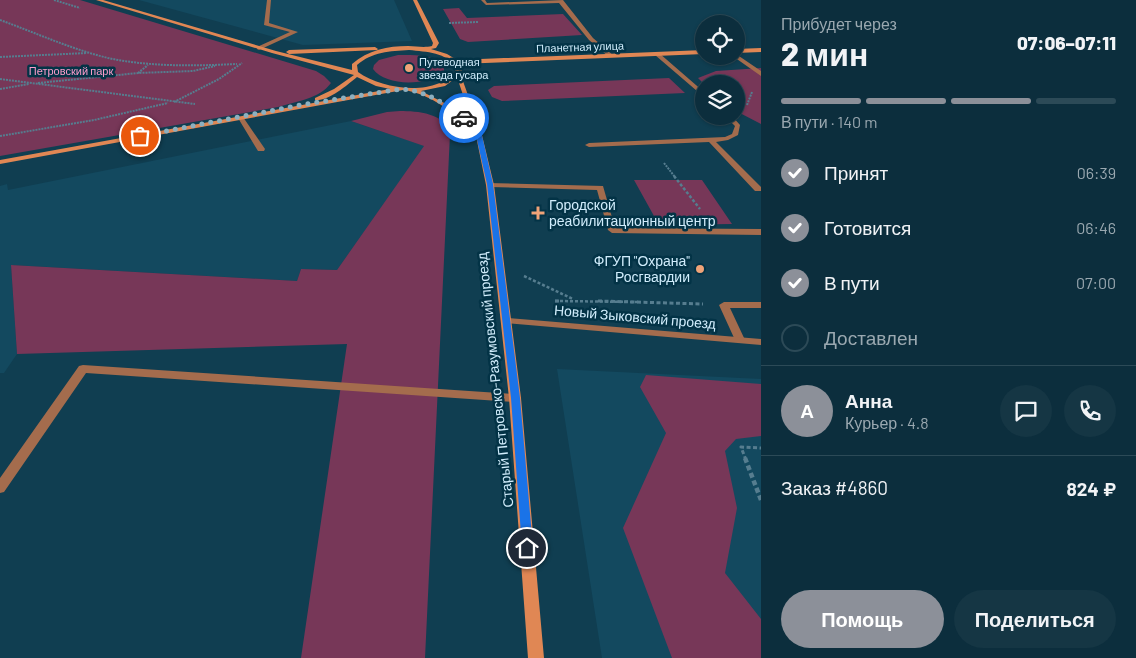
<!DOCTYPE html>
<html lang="ru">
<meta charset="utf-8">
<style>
:root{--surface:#0c2e3d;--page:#153644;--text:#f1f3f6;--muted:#9aa8b0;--line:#2c4a57;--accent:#8c9099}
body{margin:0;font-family:Barlow,sans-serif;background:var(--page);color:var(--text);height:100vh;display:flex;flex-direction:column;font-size:19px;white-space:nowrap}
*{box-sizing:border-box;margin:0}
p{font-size:16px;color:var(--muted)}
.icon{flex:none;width:28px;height:28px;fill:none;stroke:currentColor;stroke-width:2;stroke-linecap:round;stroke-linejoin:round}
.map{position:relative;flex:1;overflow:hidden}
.side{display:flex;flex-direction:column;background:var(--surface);width:375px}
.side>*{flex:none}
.fabs{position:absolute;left:695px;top:15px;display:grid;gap:10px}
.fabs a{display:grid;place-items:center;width:50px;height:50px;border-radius:50%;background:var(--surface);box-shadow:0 1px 4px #0004,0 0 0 1px var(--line);font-size:25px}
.pin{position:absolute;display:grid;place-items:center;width:42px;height:42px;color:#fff;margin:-21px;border:2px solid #fff;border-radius:50%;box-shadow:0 1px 5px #0007}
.courier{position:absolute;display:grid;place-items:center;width:50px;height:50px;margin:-25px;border:4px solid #1a73e8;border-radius:50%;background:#fff;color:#222;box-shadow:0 1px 6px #0007}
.overview em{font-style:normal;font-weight:800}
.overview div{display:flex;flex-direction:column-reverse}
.overview{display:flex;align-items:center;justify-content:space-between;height:85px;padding:0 20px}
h1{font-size:32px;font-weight:800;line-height:38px}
.bar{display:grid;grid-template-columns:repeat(4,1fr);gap:8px 5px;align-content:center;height:60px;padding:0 20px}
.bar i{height:6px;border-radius:4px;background:var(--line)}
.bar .current{background:var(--accent)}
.bar p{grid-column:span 4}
.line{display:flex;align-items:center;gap:12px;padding:0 20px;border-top:1px solid var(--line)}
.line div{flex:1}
.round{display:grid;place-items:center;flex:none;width:52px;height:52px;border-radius:26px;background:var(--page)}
ol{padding:0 20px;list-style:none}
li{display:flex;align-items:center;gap:15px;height:55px}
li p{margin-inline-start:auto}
li .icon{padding:5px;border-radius:50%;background:var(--accent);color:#fff;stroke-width:4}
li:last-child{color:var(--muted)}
li i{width:28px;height:28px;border:2px solid var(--line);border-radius:50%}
.primary-button{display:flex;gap:10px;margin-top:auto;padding:10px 20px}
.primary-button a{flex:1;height:58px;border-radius:30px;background:var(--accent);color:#fff;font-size:20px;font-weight:800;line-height:58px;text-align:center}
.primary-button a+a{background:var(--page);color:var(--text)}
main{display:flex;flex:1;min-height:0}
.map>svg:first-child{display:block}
.built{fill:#13495f}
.green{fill:#773758}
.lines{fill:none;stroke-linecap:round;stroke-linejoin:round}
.path-far3{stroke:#567d8f;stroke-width:2;stroke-dasharray:2 1;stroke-linecap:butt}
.path-far2{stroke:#567d8f;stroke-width:2.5;stroke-dasharray:3 2;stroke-linecap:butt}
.path-far1{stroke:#567d8f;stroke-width:3;stroke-dasharray:4 2.5;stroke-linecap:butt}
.path{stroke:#567d8f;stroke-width:4.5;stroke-dasharray:5 3;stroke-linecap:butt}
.lane{fill:#a46c4d;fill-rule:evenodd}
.street{fill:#a46c4d;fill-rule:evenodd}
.secondary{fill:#e08754;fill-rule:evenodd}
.route{fill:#1a73e8}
.done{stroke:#8db0c0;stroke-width:5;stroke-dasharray:0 9}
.poi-dot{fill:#efa378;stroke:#033346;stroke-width:2}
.labels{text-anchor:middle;stroke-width:5;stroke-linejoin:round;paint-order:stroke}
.far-street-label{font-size:11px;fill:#d1edfc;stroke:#033346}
.far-poi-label{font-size:11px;fill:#d1edfc;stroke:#033346;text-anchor:start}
.far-park-label{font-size:11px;fill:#fd9dcb;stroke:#033346}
.poi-label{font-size:14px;fill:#d1edfc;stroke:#033346;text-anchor:start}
.street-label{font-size:14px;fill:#d1edfc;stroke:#033346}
</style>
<main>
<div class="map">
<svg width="761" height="658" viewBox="0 0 761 658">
<rect width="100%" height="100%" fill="#103e51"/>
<path class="built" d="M139,0H394L412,41L303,45Z
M351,121L425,146L337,270L301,269L297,281L11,265L17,354L4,373H0V186L7,184L8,190Z
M557,369L761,379V658H602Z"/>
<path class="green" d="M0,0H80L316,71L324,76L331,83C319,99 297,101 278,107L0,156Z
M459,8L467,18L563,14L582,35L468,42L460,39L443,9Z
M398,55C414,55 432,54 444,66V71C429,86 386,87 373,69L374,65L379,60Z
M761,68V124L736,111V84H704L698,78L716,71Z
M669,78L685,93L502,101L492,97L488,90L494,86Z
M400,111C417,111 446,113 450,134L425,658H301L347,344L17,354L11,265L297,281L301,269L337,270L424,146L351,121L387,112Z
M634,180H702L732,224L659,225Z
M646,375L761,384V436L736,439L725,451L737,508L725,573L761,619V658H672L623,528L666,433L640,387Z"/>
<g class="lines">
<path class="path-far3" d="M54,0L80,8
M0,20C36,33 71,49 108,58C150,67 194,66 237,64
M449,23L478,22
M0,57L87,53
M138,73L148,65
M0,79L195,104
M38,83L138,73L193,71L215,66
M0,89L29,84
M174,102L219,79L242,63
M747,105L752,92
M0,136L94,120L168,103
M664,163L675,177"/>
<path class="path-far2" d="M674,176L700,209
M524,276L573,299
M555,301L639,302"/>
<path class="path-far1" d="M555,301H559
M598,301L703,304
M746,460L741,447L761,448"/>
<path class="path" d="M745,458L761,500"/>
<path class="lane" d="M267,0H271L269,23L298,32L259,50L257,49V47L290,32L264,25Z
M481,0H485L487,3L563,0L593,38L614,56L609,57L589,40L559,3L486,5Z
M655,53H659L704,92V97L655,55Z
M736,54L761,71V76L734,57Z
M725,116H732L740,125L738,135L728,140L716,142L761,187V191H755L709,142L589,147L585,145L589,143L725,137L732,134L735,126Z
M239,117H243L265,149L264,151H258L238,118Z
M487,183L603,186L615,228L761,229V235L612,233L608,230L597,190L490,187H487Z
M724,302H761V308H730L745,340L744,342L740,343L735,340L719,305Z
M83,365L515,394L519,395L521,398L519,401L515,402L86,373L4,492L0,493V478L79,366Z"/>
<path class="street" d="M507,318L761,339V345L504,323L502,321L504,319Z"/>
<path class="secondary" d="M96,0H103L276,51L352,70V64C368,50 388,46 408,46C417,46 423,48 432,46L433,43L413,0H417L439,43L436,48L431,49L447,54L457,60L704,50V54L460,64L463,68L460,73L481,131L494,185L521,398L544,658H528L509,398L486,185L475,131C455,114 430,93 403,90L0,164V160L390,89L376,86L357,77C346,86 329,101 315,100V98L334,89L354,75L272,53ZM409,50C427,52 446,52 457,68C439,98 383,90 358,72L357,65C372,52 390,51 409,50ZM457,77L472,122L450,106L421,91L445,86Z
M375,47L378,49L377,50L289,54L286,52L289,50Z
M761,48V52L736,53V49Z"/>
</g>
<path class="route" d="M464,117L481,131L493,184L520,398L533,548L531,551L527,553L523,551L522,548L511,398L487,184L475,131L462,120Z"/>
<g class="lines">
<path class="done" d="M140,136L306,104L401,89C423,90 448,104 464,118"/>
</g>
<g class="poi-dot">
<circle cx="409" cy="68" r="5"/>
<path d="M535.5 205.5h5v5h5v5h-5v5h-5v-5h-5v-5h5z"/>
<circle cx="700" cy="269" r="5"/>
</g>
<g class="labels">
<g class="far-street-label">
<text transform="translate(580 47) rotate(-2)" y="4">Планетная улица</text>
</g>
<g class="far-poi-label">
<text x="419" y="66">Путеводная<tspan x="419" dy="13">звезда гусара</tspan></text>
</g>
<g class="far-park-label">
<text x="71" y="75">Петровский парк</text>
</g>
<g class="poi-label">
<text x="549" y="210">Городской<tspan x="549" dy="16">реабилитационный центр</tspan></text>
<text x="690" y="266" text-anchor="end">ФГУП "Охрана"<tspan x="690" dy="16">Росгвардии</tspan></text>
</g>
<g class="street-label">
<text transform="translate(635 317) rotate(5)" y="5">Новый Зыковский проезд</text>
<text transform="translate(495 380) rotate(-96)" y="5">Старый Петровско-Разумовский проезд</text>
</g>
</g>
</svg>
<div class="fabs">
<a><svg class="icon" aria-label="locate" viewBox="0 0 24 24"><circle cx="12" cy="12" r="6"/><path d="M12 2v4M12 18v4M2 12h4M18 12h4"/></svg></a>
<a><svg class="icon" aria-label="layers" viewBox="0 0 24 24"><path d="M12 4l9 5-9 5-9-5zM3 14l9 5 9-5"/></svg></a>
</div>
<div class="pin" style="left:140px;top:136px;background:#ea580c"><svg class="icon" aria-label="bag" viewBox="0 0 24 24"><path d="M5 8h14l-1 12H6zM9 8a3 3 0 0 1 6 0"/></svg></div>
<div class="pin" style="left:527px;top:548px;background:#1f2937"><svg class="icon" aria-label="home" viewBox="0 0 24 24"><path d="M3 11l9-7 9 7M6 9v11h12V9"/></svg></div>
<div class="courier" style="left:464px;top:118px"><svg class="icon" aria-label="car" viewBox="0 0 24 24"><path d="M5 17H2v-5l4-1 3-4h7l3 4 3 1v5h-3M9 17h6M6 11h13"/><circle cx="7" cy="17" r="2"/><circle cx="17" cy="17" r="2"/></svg></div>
</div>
<section class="side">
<div class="overview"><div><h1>2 мин</h1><p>Прибудет через</p></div><em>07:06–07:11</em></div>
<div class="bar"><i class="current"></i><i class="current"></i><i class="current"></i><i></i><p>В пути · 140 m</p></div>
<ol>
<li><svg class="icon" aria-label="check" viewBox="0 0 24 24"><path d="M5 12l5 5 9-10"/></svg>Принят<p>06:39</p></li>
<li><svg class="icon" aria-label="check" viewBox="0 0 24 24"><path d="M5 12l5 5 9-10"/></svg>Готовится<p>06:46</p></li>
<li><svg class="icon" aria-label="check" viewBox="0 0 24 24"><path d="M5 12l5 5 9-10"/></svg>В пути<p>07:00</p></li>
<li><i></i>Доставлен</li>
</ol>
<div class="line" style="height:90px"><b class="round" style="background:var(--accent);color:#fff">А</b><div><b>Анна</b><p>Курьер · 4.8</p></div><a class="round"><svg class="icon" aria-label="chat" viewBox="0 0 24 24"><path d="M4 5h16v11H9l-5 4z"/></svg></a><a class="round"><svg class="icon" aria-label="phone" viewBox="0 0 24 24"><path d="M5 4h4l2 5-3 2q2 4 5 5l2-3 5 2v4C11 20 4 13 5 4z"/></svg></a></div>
<div class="line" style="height:65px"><div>Заказ #4860</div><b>824 ₽</b></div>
<div class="primary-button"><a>Помощь</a><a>Поделиться</a></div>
</section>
</main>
